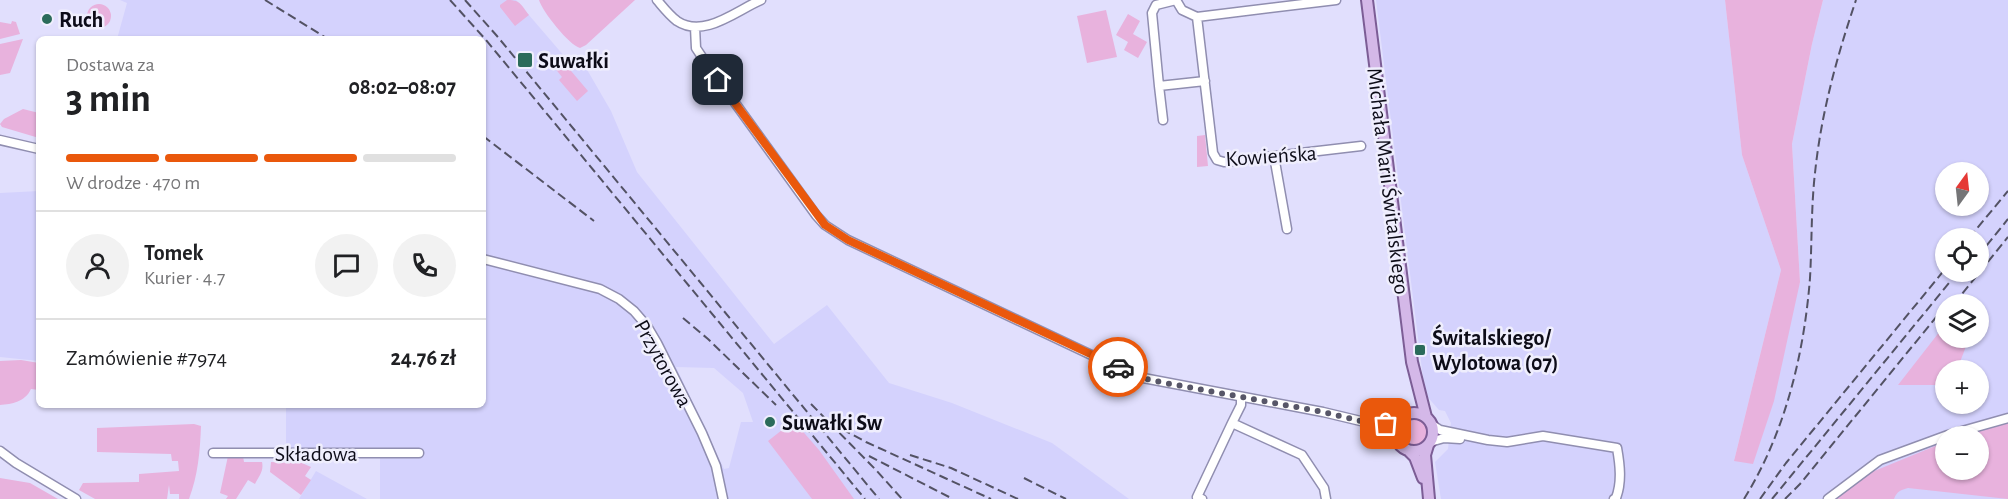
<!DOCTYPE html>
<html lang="pl">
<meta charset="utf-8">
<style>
:root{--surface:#fff;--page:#f2f2f2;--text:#202124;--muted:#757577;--line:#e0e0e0;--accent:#ea580c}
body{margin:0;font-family:"Alegreya Sans",sans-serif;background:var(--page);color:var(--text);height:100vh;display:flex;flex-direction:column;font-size:22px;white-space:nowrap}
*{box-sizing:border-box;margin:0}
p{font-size:20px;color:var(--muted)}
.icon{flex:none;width:33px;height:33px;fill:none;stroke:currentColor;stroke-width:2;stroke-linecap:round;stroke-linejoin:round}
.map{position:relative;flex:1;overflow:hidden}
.side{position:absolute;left:36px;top:36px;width:450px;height:372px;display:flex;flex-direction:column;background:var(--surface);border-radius:9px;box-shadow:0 2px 4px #0004}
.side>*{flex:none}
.needle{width:39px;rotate:15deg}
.fabs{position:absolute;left:1935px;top:162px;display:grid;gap:12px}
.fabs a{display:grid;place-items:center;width:54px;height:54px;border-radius:50%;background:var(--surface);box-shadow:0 2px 4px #0004;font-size:30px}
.pin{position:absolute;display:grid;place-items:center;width:51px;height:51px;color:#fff;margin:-26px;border-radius:12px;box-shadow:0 3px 9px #0006}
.courier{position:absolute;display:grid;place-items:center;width:60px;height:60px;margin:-30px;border:4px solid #ea580c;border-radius:50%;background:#fff;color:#222;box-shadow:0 2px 8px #0007}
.head em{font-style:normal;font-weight:700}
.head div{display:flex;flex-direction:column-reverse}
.head{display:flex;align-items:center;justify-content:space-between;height:102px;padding:0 30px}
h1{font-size:39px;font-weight:700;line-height:45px}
.bar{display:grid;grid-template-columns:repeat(4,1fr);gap:9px 6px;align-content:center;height:72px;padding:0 30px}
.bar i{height:8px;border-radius:4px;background:var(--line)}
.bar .active{background:var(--accent)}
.bar p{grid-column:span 4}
.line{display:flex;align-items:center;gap:15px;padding:0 30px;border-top:2px solid var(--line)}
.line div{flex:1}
.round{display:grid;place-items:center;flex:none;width:63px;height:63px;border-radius:32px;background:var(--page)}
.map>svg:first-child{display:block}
.built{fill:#d4d2fd;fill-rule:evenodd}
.green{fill:#e8b2dd}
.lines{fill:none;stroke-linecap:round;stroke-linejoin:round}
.minor-casing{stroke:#908eb0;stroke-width:11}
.major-casing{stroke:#7c5d95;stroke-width:14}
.minor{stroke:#fff;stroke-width:8}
.major{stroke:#d4b8e8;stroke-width:10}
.rail{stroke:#535264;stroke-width:2;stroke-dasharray:9 4.5;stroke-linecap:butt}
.done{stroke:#575668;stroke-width:6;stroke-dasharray:0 10.8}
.route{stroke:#ea580c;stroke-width:8}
.poi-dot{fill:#2b6b5a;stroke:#efeefd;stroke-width:2}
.labels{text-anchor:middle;stroke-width:5;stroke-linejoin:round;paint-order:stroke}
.poi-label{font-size:22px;font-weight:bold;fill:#0d0c18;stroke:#efeefd;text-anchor:start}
.street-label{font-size:22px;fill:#0d0c18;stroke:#efeefd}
</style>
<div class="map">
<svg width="2008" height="499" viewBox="0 0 2008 499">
<rect width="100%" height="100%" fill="#e1dffd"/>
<path class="built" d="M120,0H516L571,64L582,61L611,111L637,172L774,344L827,305L889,383L952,403L1052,443L1129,499H380V450H286V405H483V39H117L127,3ZM676,367L714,368L743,393L753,422H741L729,468L724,469Z
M1376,0H1725L1742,155L1781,270L1734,461L1800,282L1792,144L1812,44L1823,0H2008V499H1441L1435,462L1448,449L1451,423L1445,411L1439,410L1425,394ZM1946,172H1978V206H1946ZM1946,238H1978V272H1946ZM1946,304H1978V338H1946ZM1946,370H1978V404H1946ZM1946,436H1978V470H1946Z
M39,191V361L0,357V193Z
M316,471L367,499H299Z"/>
<path class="green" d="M507,0C521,0 521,5 529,15L515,26L500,7V5Z
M539,0H635L586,45L580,48C569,45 542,11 539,0Z
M1725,0H1823L1812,44L1792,144L1800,282L1774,401L1753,464L1734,461L1781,270L1742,155Z
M87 16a12 12 0 1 1 24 0a12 12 0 1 1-24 0Z
M1106,10L1117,57L1087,63L1077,16Z
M1128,14L1140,21L1133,34L1147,42L1138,58L1124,50L1128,42L1116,35Z
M12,21L16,22L20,34L0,39V22L11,24Z
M23,39L10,73L0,75V44Z
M561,59L588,91L577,101L559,80L562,77L554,67L549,68Z
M23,109L39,113V138L2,127L0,124L4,119Z
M1205,135L1208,166L1197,167V136Z
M1944,326L1946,338H1963L1968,341L1957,370H1946L1945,385H1898Z
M21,360L39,363V390L31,389C25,402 12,404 0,405V361Z
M1402 432a13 13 0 1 1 26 0a13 13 0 1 1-26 0Z
M2008,423V499L1908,488C1901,490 1897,491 1894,499H1835L1867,474L1945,442L1946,470H1978V436H1962Z
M194,424L201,426C200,452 198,475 189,499H179V494H170L169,485L167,499H95L79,490L83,483L139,482V474L179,471L178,461H172L171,454L97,452V428Z
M799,427L819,450L854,499H812L768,441L782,430Z
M228,456H243L244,462H262C264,471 259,476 255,484L248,480L236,499H226L228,496L220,493Z
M271,462L302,463L311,467L305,476L311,480L301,495L270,472Z
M0,478L30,483L58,499H0Z"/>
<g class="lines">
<g class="minor-casing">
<path id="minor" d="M657,0C663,7 669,15 677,21C704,39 737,10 761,0
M1176,0L1182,10L1197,17L1336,0
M1197,17L1213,153L1217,160L1224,162L1361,146
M695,27L696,48L704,60L816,215L825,225L848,240L1138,377L1323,412L1369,423L1390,425L1400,421
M1159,86L1152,13L1156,5L1176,0
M1163,120L1159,86L1205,81
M0,140L39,149
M1274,156L1287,229
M483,259L600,289L619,299L634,311L647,326L657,343L702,433L716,466L723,499
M1232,423L1302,455L1324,488L1326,499
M1431,424L1440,430L1488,440L1507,442L1543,436L1617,448C1620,465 1622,482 1616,498L1614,499
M1366,425L1391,434L1397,439
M1430,442L1444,438L1460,439
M0,451L16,463L76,499
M213,453H419
M1202,499L1197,497L1232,423L1241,405V398
M1828,499L1880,460L1948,435L2008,418"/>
</g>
<g class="major-casing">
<path id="major" d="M1367,0L1412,362L1426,417
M1395 432a19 19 0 1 1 38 0a19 19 0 1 1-38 0Z
M1428,445L1425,455L1429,499
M1408,450L1415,457L1423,478"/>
</g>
<use href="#minor" class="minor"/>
<use href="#major" class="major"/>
<path class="rail" d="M265,0L328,39
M450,0L486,40L865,499
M465,0L497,36L879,499
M483,136L594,221
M1969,238L2008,191
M1978,256L2008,219
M1954,304L2008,237
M683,318L708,339L776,405
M811,404L876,470L902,499
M842,429L866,442L991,499
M910,455L951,468L1018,499
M869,456L953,499
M1024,478L1066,499
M1744,499C1785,433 1804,355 1810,278C1812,243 1811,208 1815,173C1821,114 1837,56 1856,0
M1760,499L1786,463L1946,268
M1772,499L1958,272
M1785,499L1800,484L1946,305"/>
</g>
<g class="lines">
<path class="done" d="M1118,367L1138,377L1160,382L1323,412L1369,423L1386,424"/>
<path class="route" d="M718,80L825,225L848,240L1118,367"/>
</g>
<g class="poi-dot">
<circle cx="47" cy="19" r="6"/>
<rect x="517" y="52" width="16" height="16" rx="3"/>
<rect x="1414" y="344" width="12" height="12" rx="3"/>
<circle cx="770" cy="422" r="6"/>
</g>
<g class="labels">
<g class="poi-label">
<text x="59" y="27">Ruch</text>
<text x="538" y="68">Suwałki</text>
<text x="1432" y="345">Świtalskiego/<tspan x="1432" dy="25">Wylotowa (07)</tspan></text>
<text x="782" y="430">Suwałki Sw</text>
</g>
<g class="street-label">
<text transform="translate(1271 155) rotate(-4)" y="8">Kowieńska</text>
<text transform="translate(1389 181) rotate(83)" y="8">Michała Marii Świtalskiego</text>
<text transform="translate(664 363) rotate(61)" y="8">Przytorowa</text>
<text x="316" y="461">Składowa</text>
</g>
</g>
</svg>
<div class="fabs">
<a><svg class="needle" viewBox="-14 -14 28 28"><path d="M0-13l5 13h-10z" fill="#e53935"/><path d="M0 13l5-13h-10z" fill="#757577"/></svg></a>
<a><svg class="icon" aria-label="locate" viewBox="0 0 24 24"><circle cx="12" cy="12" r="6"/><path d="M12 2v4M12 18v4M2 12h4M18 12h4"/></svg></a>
<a><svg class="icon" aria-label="layers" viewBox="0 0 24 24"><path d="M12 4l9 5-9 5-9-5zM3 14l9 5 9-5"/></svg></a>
<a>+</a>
<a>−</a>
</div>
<div class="pin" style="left:1386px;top:424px;background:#ea580c"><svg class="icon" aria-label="bag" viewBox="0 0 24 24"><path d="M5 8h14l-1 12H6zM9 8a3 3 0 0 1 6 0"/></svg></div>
<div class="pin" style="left:718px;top:80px;background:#1f2937"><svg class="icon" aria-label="home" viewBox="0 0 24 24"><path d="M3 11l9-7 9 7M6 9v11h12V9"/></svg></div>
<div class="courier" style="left:1118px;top:367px"><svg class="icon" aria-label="car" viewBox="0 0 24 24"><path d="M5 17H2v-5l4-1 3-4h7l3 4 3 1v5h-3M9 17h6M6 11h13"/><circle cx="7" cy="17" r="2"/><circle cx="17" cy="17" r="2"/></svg></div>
<section class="side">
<div class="head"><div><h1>3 min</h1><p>Dostawa za</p></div><em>08:02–08:07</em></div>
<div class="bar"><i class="active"></i><i class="active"></i><i class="active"></i><i></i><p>W drodze · 470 m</p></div>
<div class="line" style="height:108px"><a class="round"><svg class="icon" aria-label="person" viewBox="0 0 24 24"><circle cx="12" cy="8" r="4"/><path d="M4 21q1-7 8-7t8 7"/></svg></a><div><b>Tomek</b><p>Kurier · 4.7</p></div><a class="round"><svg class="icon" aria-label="chat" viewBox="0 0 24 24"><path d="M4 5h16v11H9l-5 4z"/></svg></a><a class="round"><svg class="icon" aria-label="phone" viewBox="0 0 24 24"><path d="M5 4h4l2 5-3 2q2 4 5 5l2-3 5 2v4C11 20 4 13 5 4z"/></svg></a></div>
<div class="line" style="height:78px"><div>Zamówienie #7974</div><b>24.76 zł</b></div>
</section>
</div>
